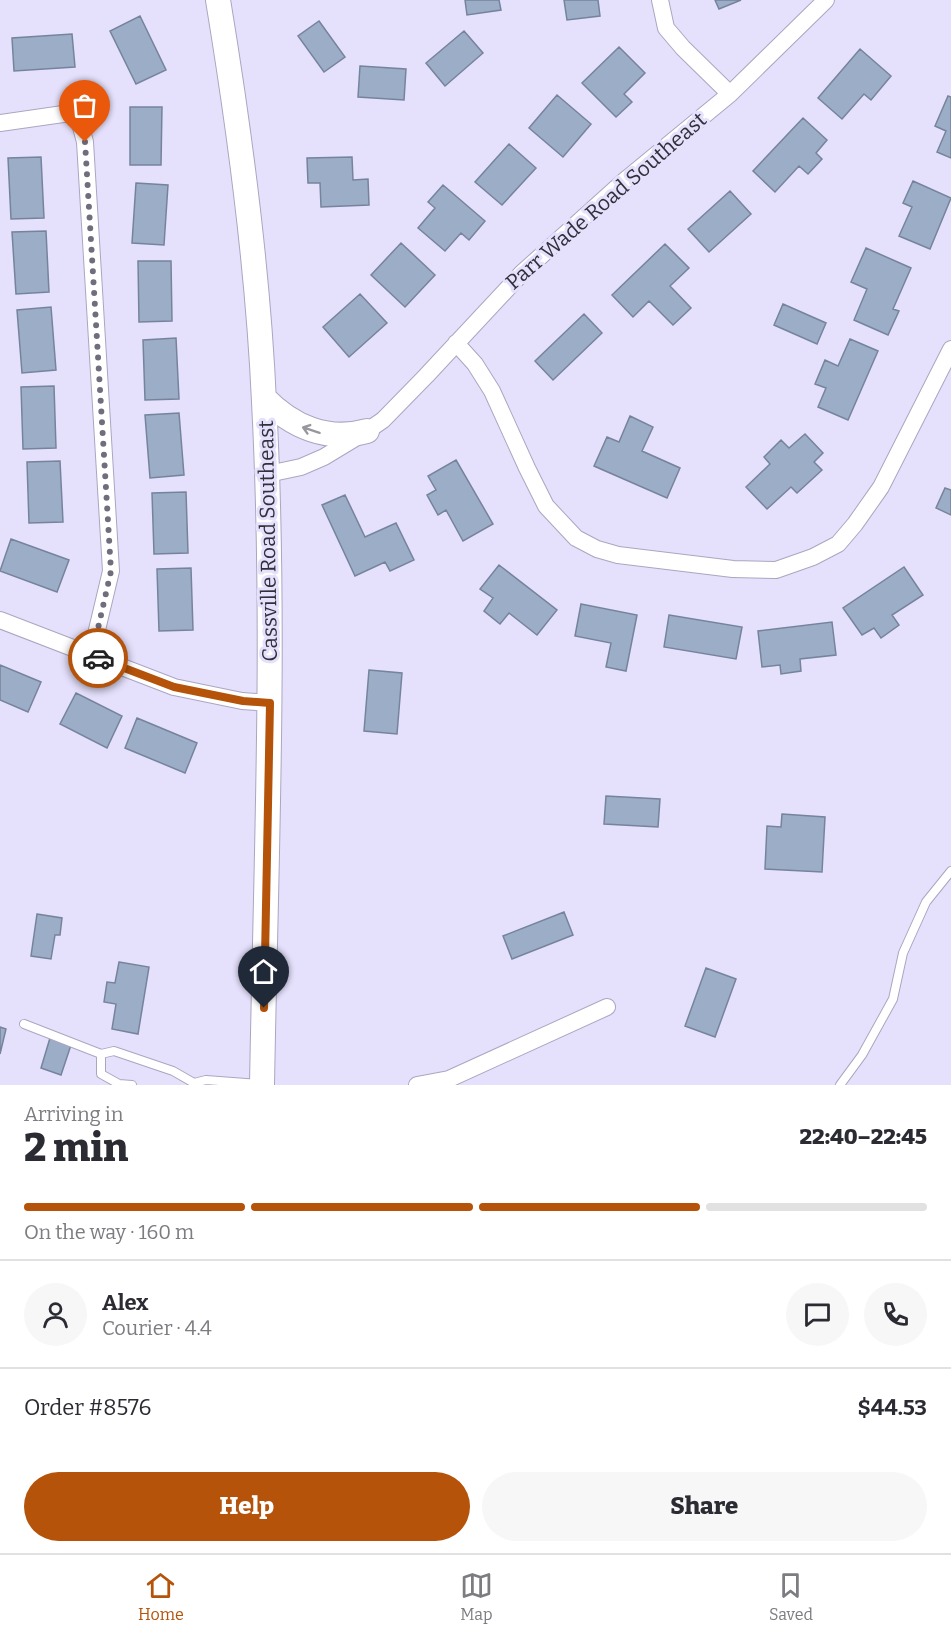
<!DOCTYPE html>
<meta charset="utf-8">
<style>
:root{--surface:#fff;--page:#f7f7f7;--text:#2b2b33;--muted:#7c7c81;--line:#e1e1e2;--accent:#b45309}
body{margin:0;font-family:Bitter,serif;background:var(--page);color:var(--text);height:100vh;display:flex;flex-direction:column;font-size:22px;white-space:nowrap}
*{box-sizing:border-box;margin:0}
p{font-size:20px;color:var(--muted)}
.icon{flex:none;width:33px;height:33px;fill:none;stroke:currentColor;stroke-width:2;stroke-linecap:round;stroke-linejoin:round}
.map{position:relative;height:1085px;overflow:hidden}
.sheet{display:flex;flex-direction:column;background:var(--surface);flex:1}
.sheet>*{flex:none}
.pin{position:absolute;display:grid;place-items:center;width:51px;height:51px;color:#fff;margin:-62px -26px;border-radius:50% 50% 50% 0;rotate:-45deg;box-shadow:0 0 6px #0007}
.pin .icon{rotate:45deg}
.courier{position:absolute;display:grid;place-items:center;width:60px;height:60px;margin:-30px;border:4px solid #b45309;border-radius:50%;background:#fff;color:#222;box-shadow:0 2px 8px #0007}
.head em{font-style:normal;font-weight:800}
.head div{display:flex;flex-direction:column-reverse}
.head{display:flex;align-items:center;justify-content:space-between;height:102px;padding:0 24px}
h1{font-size:39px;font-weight:800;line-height:45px}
.bar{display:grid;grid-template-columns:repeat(4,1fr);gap:9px 6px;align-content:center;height:72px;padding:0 24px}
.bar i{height:8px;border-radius:4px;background:var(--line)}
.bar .on{background:var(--accent)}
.bar p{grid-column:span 4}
.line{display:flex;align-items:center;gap:15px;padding:0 24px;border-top:2px solid var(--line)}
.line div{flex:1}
.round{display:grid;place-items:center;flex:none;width:63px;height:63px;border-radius:32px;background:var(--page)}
.button{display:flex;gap:12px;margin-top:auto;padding:12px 24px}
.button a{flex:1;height:69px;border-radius:36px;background:var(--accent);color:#fff;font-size:24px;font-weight:800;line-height:69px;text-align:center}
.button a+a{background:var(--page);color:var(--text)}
.dock{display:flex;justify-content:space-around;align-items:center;height:84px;border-top:2px solid var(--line);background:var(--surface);font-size:16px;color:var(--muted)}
.dock a{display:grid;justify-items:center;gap:3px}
.dock .on{color:var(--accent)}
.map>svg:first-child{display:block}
.building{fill:#9cadc8;stroke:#76849b;stroke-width:1.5}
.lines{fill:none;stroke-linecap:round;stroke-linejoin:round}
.lane-casing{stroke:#aba6c0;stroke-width:10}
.street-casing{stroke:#aba6c0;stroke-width:18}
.secondary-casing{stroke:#aba6c0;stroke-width:26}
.lane{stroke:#fff;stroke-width:8}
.street{stroke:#fff;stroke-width:16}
.secondary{stroke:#fff;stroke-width:24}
.oneway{stroke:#98979c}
.done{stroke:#706d7d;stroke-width:6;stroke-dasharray:0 10.8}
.route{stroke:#b45309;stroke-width:8}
.labels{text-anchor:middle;stroke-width:6;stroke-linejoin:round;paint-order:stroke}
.street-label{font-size:21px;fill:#312f39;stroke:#e5e0fc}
</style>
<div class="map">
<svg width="951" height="1085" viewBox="0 0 951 1085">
<rect width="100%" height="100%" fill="#e5e0fc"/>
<path class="building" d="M465,0H499L501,10L467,15Z
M564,0H598L600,16L567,20Z
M715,0H741L719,9Z
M140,16L166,70L136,84L110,31Z
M319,21L345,57L324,72L298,36Z
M464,31L483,53L445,86L426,63Z
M72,34L75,67L14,71L12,38Z
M619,47L645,73L624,94L632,102L616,117L582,83Z
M860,49L891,76L871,100L864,94L842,119L818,98Z
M360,66L406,69L404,100L358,97Z
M557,95L591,124L563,157L529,128Z
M948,96L951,97V158L937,152L946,131L935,126Z
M130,107H162L161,165H130Z
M803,118L827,140L816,153L822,159L808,174L799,166L775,192L753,171Z
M509,144L536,168L502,205L475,182Z
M41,157L44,218L11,219L8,158Z
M352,157L353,180L368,179L369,205L321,207L320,183H308L307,158Z
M913,181L951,198L930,249L899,236L912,207L903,203Z
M136,183L168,185L164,245L132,243Z
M443,185L485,221L469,240L461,233L445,251L418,228L435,208L428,202Z
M730,191L751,214L709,252L688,229Z
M46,231L49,292L16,294L12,232Z
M401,243L435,275L405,307L371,275Z
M665,244L689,268L670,286L691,308L673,325L649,301L633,317L612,295Z
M866,248L911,268L893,309L899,311L888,335L854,320L867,289L851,282Z
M138,261H171L172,321L139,322Z
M360,294L387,323L349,357L323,327Z
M783,304L826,323L817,344L774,325Z
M51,307L56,370L22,373L17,310Z
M584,314L602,333L553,380L535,361Z
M176,338L179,399L145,400L143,340Z
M850,339L878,351L848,420L818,407L826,388L815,384L825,360L838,366Z
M54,386L56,448L23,449L21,387Z
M179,413L184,475L150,478L145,415Z
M630,416L653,427L642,451L680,468L667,498L594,466L607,437L619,442Z
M805,434L823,453L814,462L822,470L797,493L791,487L767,509L746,487L770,464L764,457L781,440L789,448Z
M456,460L493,524L463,541L446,510L438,515L427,495L436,490L428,476Z
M60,461L63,522L29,523L27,462Z
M945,488L951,490V515L936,508Z
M186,492L188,553L154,554L152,493Z
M345,495L365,537L396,523L414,560L390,571L385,562L355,576L322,505Z
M11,539L69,560L57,592L0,571Z
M499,565L557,610L537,635L509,613L500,624L484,611L493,598L480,589Z
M904,567L923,595L892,615L899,625L881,638L874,628L862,635L843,608Z
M191,568L193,630L159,631L157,569Z
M581,604L637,615L626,671L606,667L611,643L575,636Z
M669,615L742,627L736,659L664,647Z
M832,622L836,655L800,659L801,671L781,674L780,665L762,667L758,631Z
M0,665L41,682L28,712L0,700Z
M369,670L402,673L397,734L364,731Z
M76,693L122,716L107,748L60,724Z
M137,718L197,743L185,773L125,748Z
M606,796L660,799L658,827L604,824Z
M782,814L825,817L822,872L765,869L767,826L781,827Z
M564,912L573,935L512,959L503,936Z
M37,914L62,918L60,935H55L51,959L31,956Z
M119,962L149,967L138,1034L112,1029L116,1004L104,1002L107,982L115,983Z
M706,968L736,979L715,1037L685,1026Z
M0,1027L6,1029L0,1054Z
M50,1038L71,1045L61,1075L41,1068Z"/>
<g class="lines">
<g class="lane-casing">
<path id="lane" d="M24,1024L101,1054L114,1051L173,1071L194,1083
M101,1054V1074L119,1084L132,1085
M196,1085L194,1083L206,1080L259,1084
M840,1085L862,1055L893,999L903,953L926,902L951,871"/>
</g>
<g class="street-casing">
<path id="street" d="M660,0L666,28L683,48L730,94
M0,123L77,112L85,142L111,571L91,655
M456,343L475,364L492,391L527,468L546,506L576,538L597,549L618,555L733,569L776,570L813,557L838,544L855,524L881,487L951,349
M268,474L301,467L324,457L367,431L383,420L426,376L522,273L623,182L730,94L826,0
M0,620L174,687L242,701L270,703
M417,1085L449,1079L607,1007"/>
</g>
<g class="secondary-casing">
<path id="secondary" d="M218,0C240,133 258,267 264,402C276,629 266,857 262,1085
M264,398C292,427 328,442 367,431"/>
</g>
<use href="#lane" class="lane"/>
<use href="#street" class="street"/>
<use href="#secondary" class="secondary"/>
</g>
<defs><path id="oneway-shaft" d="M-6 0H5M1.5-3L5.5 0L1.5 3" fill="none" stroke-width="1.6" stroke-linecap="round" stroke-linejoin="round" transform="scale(1.5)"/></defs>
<use class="oneway" href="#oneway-shaft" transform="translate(311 430) rotate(-162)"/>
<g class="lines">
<path class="done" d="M85,142L111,571L92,655L98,658"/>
<path class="route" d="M98,658L174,687L243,701L270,703L264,1008"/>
</g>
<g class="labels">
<g class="street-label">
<text transform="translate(606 201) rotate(-41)" y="7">Parr Wade Road Southeast</text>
<text transform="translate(268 541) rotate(-91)" y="7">Cassville Road Southeast</text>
</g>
</g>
</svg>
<div class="pin" style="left:85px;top:142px;background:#ea580c"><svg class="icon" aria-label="bag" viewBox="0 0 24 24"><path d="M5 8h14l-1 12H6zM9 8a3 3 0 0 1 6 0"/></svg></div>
<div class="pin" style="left:264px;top:1008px;background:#1f2937"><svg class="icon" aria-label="home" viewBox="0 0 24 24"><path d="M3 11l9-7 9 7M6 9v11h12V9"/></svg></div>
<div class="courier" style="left:98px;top:658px"><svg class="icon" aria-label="car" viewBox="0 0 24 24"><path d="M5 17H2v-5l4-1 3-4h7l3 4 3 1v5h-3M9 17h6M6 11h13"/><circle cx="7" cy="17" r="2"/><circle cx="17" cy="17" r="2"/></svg></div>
</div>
<section class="sheet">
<div class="head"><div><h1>2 min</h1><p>Arriving in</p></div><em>22:40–22:45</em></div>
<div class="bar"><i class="on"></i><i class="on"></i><i class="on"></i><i></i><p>On the way · 160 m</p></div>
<div class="line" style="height:108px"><a class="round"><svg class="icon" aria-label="person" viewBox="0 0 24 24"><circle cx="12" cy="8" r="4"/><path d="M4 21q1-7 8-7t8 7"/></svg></a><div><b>Alex</b><p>Courier · 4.4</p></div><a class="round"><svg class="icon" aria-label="chat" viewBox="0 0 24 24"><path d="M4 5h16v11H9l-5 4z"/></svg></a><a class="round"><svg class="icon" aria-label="phone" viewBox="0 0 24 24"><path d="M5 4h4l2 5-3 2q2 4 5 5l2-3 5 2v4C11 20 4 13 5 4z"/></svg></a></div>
<div class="line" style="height:78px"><div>Order #8576</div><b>$44.53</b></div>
<div class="button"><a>Help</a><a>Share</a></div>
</section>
<nav class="dock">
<a class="on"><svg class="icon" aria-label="home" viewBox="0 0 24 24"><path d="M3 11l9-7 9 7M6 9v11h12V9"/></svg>Home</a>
<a><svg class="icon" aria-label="map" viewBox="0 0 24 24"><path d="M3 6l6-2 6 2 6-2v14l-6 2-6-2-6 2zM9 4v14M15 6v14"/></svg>Map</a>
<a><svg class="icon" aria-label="saved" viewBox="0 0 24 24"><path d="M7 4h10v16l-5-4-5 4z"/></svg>Saved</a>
</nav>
